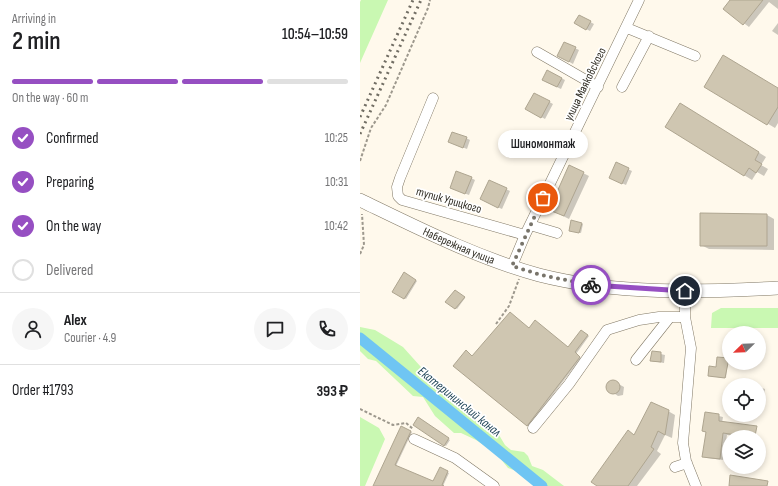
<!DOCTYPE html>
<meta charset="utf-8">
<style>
:root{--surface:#fff;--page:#f6f6f6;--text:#202124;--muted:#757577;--line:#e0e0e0;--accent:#964fc2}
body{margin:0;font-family:"Sofia Sans Condensed",sans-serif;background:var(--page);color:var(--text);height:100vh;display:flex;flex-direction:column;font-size:15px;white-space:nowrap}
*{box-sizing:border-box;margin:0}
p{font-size:13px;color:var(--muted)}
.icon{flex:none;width:22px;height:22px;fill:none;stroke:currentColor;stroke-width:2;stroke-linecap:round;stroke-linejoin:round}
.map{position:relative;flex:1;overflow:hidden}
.side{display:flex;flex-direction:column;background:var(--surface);width:360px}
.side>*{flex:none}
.needle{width:26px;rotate:247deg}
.controls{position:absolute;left:362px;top:326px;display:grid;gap:8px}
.controls a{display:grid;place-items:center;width:44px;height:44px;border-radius:50%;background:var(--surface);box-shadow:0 2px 6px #0003;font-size:20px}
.pin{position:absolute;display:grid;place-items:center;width:34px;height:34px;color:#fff;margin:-17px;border:2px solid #fff;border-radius:50%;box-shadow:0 1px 4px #0007}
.courier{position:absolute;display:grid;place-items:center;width:40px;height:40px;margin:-20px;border:3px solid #964fc2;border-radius:50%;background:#fff;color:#222;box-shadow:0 1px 5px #0007}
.bubble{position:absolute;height:28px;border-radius:14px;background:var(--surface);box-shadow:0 2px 6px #0003;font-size:13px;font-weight:600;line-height:28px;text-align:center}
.summary em{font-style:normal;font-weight:600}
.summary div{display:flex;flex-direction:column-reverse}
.summary{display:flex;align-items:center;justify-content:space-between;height:68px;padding:0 12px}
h1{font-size:26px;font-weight:600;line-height:30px}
.bar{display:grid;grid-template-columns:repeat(4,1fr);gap:6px 4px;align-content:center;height:48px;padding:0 12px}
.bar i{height:5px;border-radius:3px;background:var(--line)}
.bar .selected{background:var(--accent)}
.bar p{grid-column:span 4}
.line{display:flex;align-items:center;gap:10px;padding:0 12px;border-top:1px solid var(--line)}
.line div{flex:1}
.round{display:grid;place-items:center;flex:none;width:42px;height:42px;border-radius:21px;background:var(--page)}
ol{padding:0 12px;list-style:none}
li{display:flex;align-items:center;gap:12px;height:44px}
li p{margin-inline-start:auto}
li .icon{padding:4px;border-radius:50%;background:var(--accent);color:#fff;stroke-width:4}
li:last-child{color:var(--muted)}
li i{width:22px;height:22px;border:2px solid var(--line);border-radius:50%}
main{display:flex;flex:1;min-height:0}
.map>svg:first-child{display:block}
.green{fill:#c9f8b2}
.shadow{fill:#0003}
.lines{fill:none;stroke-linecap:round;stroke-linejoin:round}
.canal{stroke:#6fc5f3;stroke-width:11}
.building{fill:#cfc6b1;stroke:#aea590}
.minor-casing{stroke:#817865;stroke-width:11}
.major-casing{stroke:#817865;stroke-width:14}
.path{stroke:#9d988d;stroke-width:2;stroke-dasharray:3 2;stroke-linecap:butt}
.minor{stroke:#fff;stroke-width:10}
.major{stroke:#fff;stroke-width:13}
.rail{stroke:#716d63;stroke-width:3;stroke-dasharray:2 4;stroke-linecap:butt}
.done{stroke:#78746a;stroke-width:4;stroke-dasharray:0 7.2}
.route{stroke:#964fc2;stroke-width:5}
.labels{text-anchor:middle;stroke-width:3.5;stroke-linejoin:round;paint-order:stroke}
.street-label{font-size:12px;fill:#302d24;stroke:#fff}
.water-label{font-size:13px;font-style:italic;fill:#1d4256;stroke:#fff}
</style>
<main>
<section class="side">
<div class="summary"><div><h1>2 min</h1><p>Arriving in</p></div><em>10:54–10:59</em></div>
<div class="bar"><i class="selected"></i><i class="selected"></i><i class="selected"></i><i></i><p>On the way · 60 m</p></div>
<ol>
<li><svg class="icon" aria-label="check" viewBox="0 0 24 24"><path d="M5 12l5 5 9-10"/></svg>Confirmed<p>10:25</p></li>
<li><svg class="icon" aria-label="check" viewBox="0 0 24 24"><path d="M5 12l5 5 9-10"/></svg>Preparing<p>10:31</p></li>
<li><svg class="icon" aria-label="check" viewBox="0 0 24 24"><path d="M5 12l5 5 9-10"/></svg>On the way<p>10:42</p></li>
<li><i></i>Delivered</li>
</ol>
<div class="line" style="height:72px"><a class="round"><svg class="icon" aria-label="person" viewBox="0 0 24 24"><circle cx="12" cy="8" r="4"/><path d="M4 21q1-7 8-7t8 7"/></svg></a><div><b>Alex</b><p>Courier · 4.9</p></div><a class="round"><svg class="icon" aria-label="chat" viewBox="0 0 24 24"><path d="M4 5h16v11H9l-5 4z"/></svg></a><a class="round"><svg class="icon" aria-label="phone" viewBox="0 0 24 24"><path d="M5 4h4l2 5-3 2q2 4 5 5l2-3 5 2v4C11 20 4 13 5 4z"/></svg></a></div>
<div class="line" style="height:52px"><div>Order #1793</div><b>393 ₽</b></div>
</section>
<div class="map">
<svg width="418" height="486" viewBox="0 0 418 486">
<rect width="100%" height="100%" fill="#fff9ec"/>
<path class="green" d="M1,0H28L0,63V2Z
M361,308H418V328H351L352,313Z
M0,327L15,330L43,347L70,377L84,387L96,402L105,407L120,425L132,430L139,435L145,445L151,450L164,452L168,456L172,466L183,470L204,486H176L162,473L148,468L136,453L116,440L101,433H94L75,416L63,397L53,396L16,361L8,359L0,351Z
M0,417L19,428L25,439L5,486H0Z"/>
<path class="shadow" d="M372,0H418V9L409,2L389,27L365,9Z
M219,16L234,24L230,31L215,23Z
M418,23V35L412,31Z
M204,43L219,50L213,64L199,56Z
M201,78L205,80L201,89L186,82Z
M345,86L418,89V123L415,128Z
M175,94L193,104L185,119L167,109Z
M327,108L406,157L401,165L408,169L404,176L397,172L392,180L306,127Z
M106,138L110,140L107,149L92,143Z
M157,138L174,147L170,154L154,145Z
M256,164L272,171L266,185L253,179Z
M223,173L229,176L209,219L195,212Z
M111,178L115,180L109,195L91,188Z
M129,181L150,191L142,209L124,201Z
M407,215L414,219V250L349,249L341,245Z
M221,224H223L221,233L212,231Z
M44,274L57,281L46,299L33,291Z
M95,291L105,298L97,309L87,302Z
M222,331L229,336L216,354L221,358L169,426L94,366L113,357L209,348Z
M292,352L305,355L304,363L291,361Z
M368,359L366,378L349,376L357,368Z
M253,381L264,387L263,395L258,396L248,389L247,387Z
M399,387L405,389L402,408H399Z
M308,411L315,415L312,438L305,435L297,451L301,454L277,486H238L269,432L275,436Z
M346,413L363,417L362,423L395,429L394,437L367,435L363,460L347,458L343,456L347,433L344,431Z
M58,419L90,440L86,446L54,425Z
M41,427L52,432L36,466L74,483L80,469L89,473L83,486H14Z"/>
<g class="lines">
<path class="canal" d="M0,338L182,486"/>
</g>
<path class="building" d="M370,0H403L383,25L363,9Z
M219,15L231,21L226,30L214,23Z
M204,42L216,47L209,62L197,56Z
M363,55L418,88V107L407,125L344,87Z
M187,70L202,78L197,87L182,80Z
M174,93L190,101L181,118L165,109Z
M320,103L399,152L395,160L402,164L396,173L389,168L384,176L305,127Z
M92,132L107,137L103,148L88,142Z
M157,137L171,144L166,153L152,145Z
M256,162L269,168L262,184L249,178Z
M209,165L224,172L204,216L189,210Z
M96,171L112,177L105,194L90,188Z
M129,180L147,188L138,208L120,199Z
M340,213L407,214V246H340Z
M211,220L222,223L219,233L209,231Z
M44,272L56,280L44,299L32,292Z
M95,290L105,297L95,309L85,302Z
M150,312L169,328L175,320L208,347L221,330L228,335L215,352L220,357L167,426L93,366L106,350L112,356Z
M292,351L301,352V362L290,361Z
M357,357L369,358L365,378L348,376L349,366L356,367Z
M246 387a7 7 0 1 1 14 0a7 7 0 1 1-14 0Z
M291,402L309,410L305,435L298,431L291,447L294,449L268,486H237L231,482L268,430L274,435Z
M345,412L359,414V421L397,426L395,436L390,437L363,433L360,459L342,457L346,432L342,431Z
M58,417L89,438L84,446L53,425Z
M41,426L51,431L35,465L73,481L80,467L88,471L82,485L84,486H13Z
M370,475L408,481L407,486H369Z"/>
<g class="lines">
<g class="minor-casing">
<path id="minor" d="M267,28L335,56
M177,52L238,87
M262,87L289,36
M73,98L40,178L37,187L38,196L42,200L165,235
M170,225L197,233
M152,266L165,235L279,0
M325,291V317L331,348L323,443L326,461L336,486
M276,360L310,317
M173,428L209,384L247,330L279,320L299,317H325
M54,439L95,458L134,486
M315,467L327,463"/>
</g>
<g class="major-casing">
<g id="major">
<path id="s1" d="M0,200C58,228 117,258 179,275C257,295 339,292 418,288"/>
</g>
</g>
<path class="path" d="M0,161L11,128L26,105L68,8L70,0
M0,254L4,245L2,214
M136,324L149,306L159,279
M0,409L33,425L46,423L53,429"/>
<use href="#minor" class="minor"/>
<use href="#major" class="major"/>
<path class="rail" d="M0,117L53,0
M0,134L61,0"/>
</g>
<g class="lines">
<path class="done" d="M183,198L152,266L181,275L231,285"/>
<path class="route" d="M231,285L325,291"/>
</g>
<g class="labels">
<g class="street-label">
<text transform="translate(225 84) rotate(-64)" y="4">улица Маяковского</text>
<text transform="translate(89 200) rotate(16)" y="4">тупик Урицкого</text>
<text dy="4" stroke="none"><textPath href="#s1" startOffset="109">Набережная улица</textPath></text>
</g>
<g class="water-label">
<text transform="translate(100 401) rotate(39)" y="5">Екатерининский канал</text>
</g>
</g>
</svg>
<div class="controls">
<a><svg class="needle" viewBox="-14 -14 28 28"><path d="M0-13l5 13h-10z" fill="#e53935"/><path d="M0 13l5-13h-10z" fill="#757577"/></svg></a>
<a><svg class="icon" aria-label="locate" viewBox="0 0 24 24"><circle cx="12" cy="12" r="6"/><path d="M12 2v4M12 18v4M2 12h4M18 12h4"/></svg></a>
<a><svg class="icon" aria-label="layers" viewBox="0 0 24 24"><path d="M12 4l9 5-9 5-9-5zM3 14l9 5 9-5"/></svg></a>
</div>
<div class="pin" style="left:183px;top:198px;background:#ea580c"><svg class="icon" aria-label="bag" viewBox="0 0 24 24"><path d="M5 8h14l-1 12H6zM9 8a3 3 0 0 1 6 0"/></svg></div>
<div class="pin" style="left:325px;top:291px;background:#1f2937"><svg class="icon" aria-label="home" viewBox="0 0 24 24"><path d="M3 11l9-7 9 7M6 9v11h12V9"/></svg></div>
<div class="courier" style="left:231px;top:285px"><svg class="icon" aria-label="bike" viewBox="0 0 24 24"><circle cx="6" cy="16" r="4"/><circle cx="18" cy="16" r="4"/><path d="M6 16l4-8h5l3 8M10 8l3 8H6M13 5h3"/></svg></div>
<div class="bubble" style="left:138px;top:130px;width:90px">Шиномонтаж</div>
</div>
</main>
